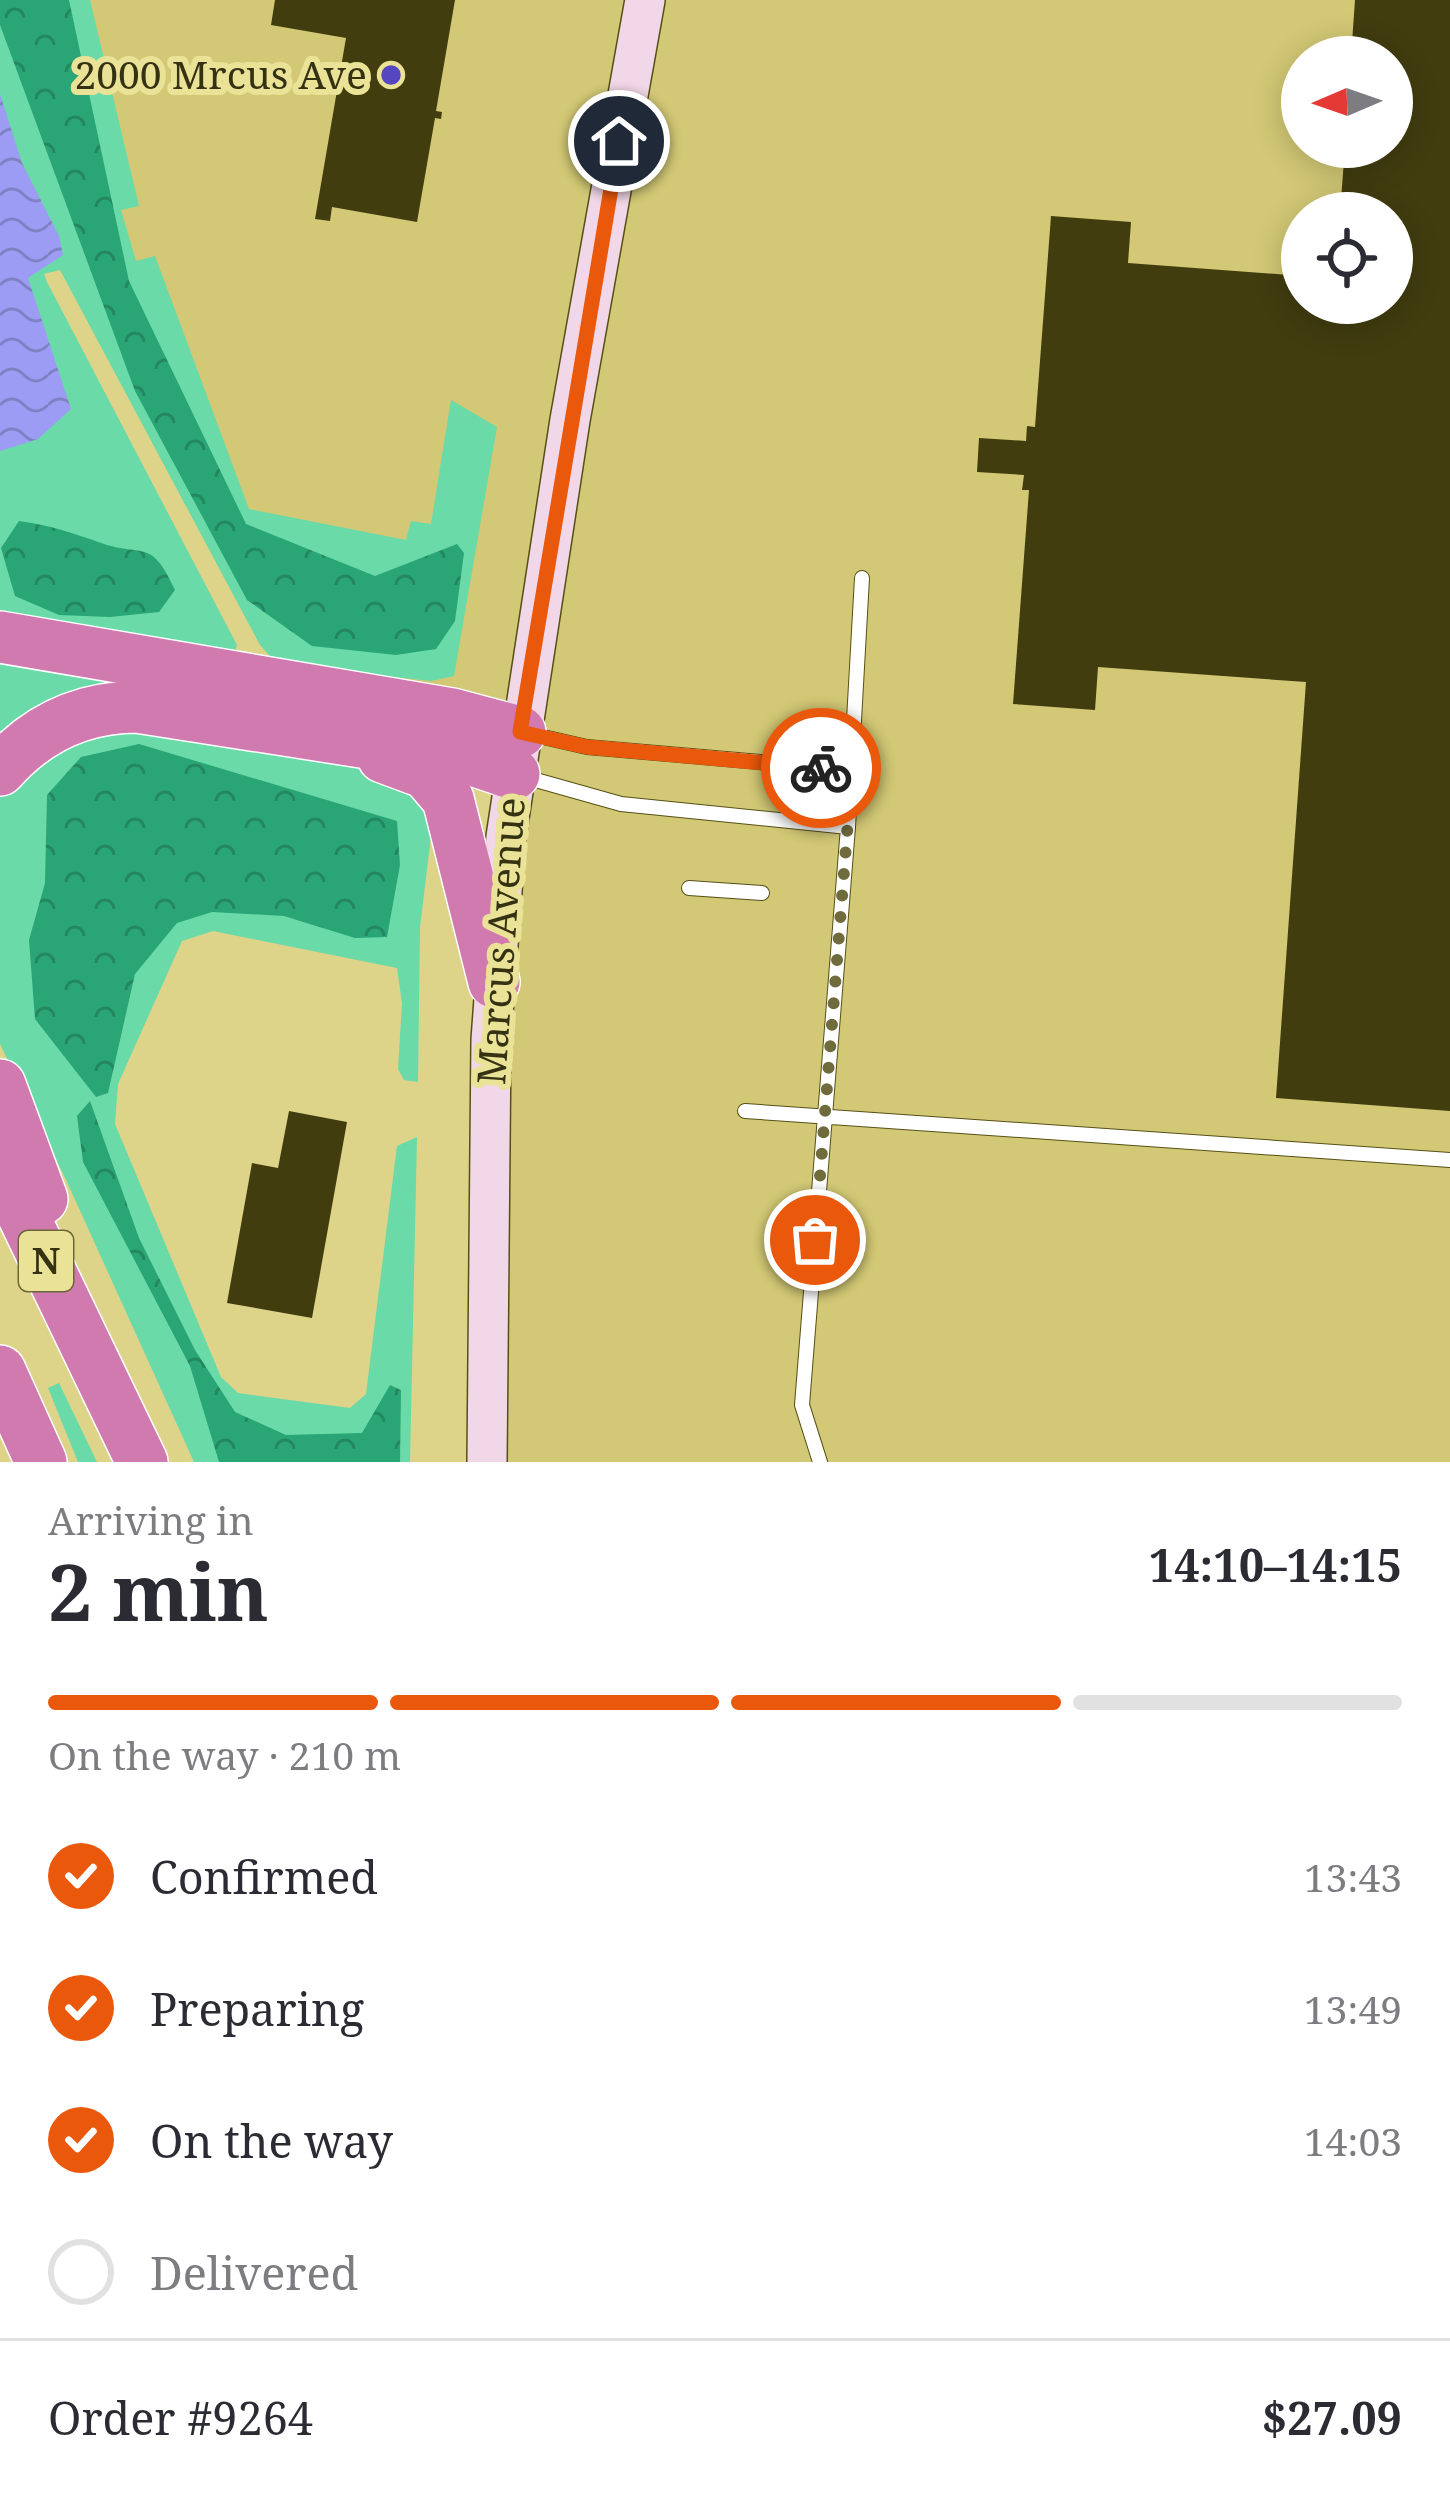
<!DOCTYPE html>
<meta charset="utf-8">
<style>
:root{--surface:#fff;--page:#f2f2f3;--text:#2b2b33;--muted:#7c7c81;--line:#e1e1e2;--accent:#ea580c}
body{margin:0;font-family:"Noto Serif",serif;background:var(--page);color:var(--text);height:100vh;display:flex;flex-direction:column;font-size:45px;white-space:nowrap}
*{box-sizing:border-box;margin:0}
p{font-size:39px;color:var(--muted)}
.icon{flex:none;width:66px;height:66px;fill:none;stroke:currentColor;stroke-width:2;stroke-linecap:round;stroke-linejoin:round}
.map{position:relative;height:1462px;overflow:hidden}
.drawer{display:flex;flex-direction:column;background:var(--surface);flex:1}
.drawer>*{flex:none}
.needle{width:78px;rotate:268deg}
.controls{position:absolute;left:1281px;top:36px;display:grid;gap:24px}
.controls a{display:grid;place-items:center;width:132px;height:132px;border-radius:50%;background:var(--surface);box-shadow:0 6px 30px #0003;font-size:60px}
.pin{position:absolute;display:grid;place-items:center;width:102px;height:102px;color:#fff;margin:-51px;border:6px solid #fff;border-radius:50%;box-shadow:0 3px 12px #0007}
.courier{position:absolute;display:grid;place-items:center;width:120px;height:120px;margin:-60px;border:9px solid #ea580c;border-radius:50%;background:#fff;color:#222;box-shadow:0 3px 15px #0007}
.overview em{font-style:normal;font-weight:700}
.overview div{display:flex;flex-direction:column-reverse}
.overview{display:flex;align-items:center;justify-content:space-between;height:204px;padding:0 48px}
h1{font-size:78px;font-weight:700;line-height:90px}
.bar{display:grid;grid-template-columns:repeat(4,1fr);gap:18px 12px;align-content:center;height:144px;padding:0 48px}
.bar i{height:15px;border-radius:9px;background:var(--line)}
.bar .selected{background:var(--accent)}
.bar p{grid-column:span 4}
.line{display:flex;align-items:center;gap:30px;padding:0 48px;border-top:3px solid var(--line)}
.line div{flex:1}
ol{padding:0 48px;list-style:none}
li{display:flex;align-items:center;gap:36px;height:132px}
li p{margin-inline-start:auto}
li .icon{padding:12px;border-radius:50%;background:var(--accent);color:#fff;stroke-width:4}
li:last-child{color:var(--muted)}
li i{width:66px;height:66px;border:6px solid var(--line);border-radius:50%}
.map>svg:first-child{display:block}
.built{fill:#d2c875;fill-rule:evenodd}
.grass{fill:#69daa8}
.forest{fill:url(#forest-crowns)}
.water{fill:url(#water-waves)}
.building{fill:#423d0f}
.lines{fill:none;stroke-linecap:round;stroke-linejoin:round}
.service-casing{stroke:#565016;stroke-width:16}
.secondary-casing{stroke:#565016;stroke-width:42}
.motorway-casing{stroke:#fff;stroke-width:54}
.service{stroke:#fff;stroke-width:14}
.secondary{stroke:#f1d7e7;stroke-width:39}
.motorway{stroke:#d17ab0;stroke-width:51}
.done{stroke:#706b3d;stroke-width:12;stroke-dasharray:0 21.6}
.route{stroke:#ea580c;stroke-width:15}
.poi-dot{fill:#5547bf;stroke:#eae296;stroke-width:4.5}
.labels{text-anchor:middle;stroke-width:12;stroke-linejoin:round;paint-order:stroke}
.shield{fill:#eae296;stroke:#6b673a;stroke-width:3}
.shield-label{font-size:36px;font-weight:bold;fill:#353213}
.poi-label{font-size:39px;fill:#353213;stroke:#eae296;text-anchor:end}
.street-label{font-size:39px;fill:#353213;stroke:#eae296}
</style>
<div class="map">
<svg width="1450" height="1462" viewBox="0 0 1450 1462">
<defs>
<pattern id="forest-crowns" width="20" height="18" patternUnits="userSpaceOnUse" patternTransform="scale(3)"><rect width="20" height="18" fill="#29a576"/><path d="M2 6a3 3 0 1 1 6 0M12 15a3 3 0 1 1 6 0" fill="none" stroke="#248760"/></pattern>
<pattern id="water-waves" width="16" height="10" patternUnits="userSpaceOnUse" patternTransform="scale(3)"><rect width="16" height="10" fill="#9c9cf4"/><path d="M0 5q4-4 8 0t8 0" fill="none" stroke="#8080c4"/></pattern>
</defs>
<rect width="100%" height="100%" fill="#ddd48a"/>
<path class="built" d="M61,0H1450V1462H487L520,732L300,687L102,272ZM1302,57H1392V147H1302ZM1302,213H1392V303H1302Z"/>
<path class="grass" d="M0,0H90L139,206L121,210L136,261L155,256L249,509L406,540L411,521L431,524L451,400L497,427L454,676L431,681L277,664L260,645L60,270L44,274L47,282L237,645L231,662L0,625Z
M0,656L100,673L106,689L0,739Z
M130,726L395,772L434,812L420,927L418,1082L404,1080L398,1069L402,1003L397,968L213,931L182,941L118,1084L115,1124L221,1377L238,1393L350,1408L366,1394L397,1146L417,1137L410,1462H194L67,1182L0,1044V791L62,736Z
M59,1383L97,1462H78L48,1388Z"/>
<path class="forest" d="M0,0H69L129,281L246,524L375,576L457,544L464,553L455,621L436,649L396,655L312,646L247,600L135,391L0,25Z
M19,521C49,525 73,533 101,543C144,558 151,537 175,590L159,612L110,617L59,615L15,596L1,548Z
M139,744L397,821L400,865L387,937L355,938L284,916L212,912L177,923L135,974L108,1093L96,1097L35,1019L29,940L45,883L47,795L81,757Z
M90,1101L139,1238L195,1350L235,1412L286,1435L362,1433L390,1385L401,1390L400,1462H219L190,1366L83,1162L77,1116Z"/>
<path class="water" d="M0,94L22,163L59,236L63,255L28,278L71,409L38,439L0,451Z"/>
<path class="building" d="M275,0H455L436,111L442,112L441,119L435,118L417,222L332,207L330,221L315,219L346,38L271,25Z
M1355,0H1450V1111L1276,1098L1306,682L1098,667L1095,710L1013,704L1029,490H1022L1024,475L977,472L979,438L1026,441L1027,426L1035,427L1051,216L1131,222L1128,263L1302,276V303H1392V213H1340L1345,147H1392V57H1351Z
M289,1111L347,1122L312,1318L227,1303L252,1163L278,1168Z"/>
<g class="lines">
<g class="service-casing">
<path id="service" d="M530,734L587,747L852,770
M525,777L621,804L848,827
M689,888L762,893
M745,1111L1450,1160
M820,1462L802,1405L848,827L862,578"/>
</g>
<g class="secondary-casing">
<path id="secondary" d="M487,1462L491,1040L506,837L570,420L645,0"/>
</g>
<g class="motorway-casing">
<path id="motorway" d="M0,637L452,714L520,732
M383,757L426,773L448,799L494,982
M0,770C36,729 82,707 137,707L470,759L514,774
M0,1085L42,1199
M0,1167L142,1462
M0,1371L41,1462"/>
</g>
<use href="#service" class="service"/>
<use href="#secondary" class="secondary"/>
<use href="#motorway" class="motorway"/>
</g>
<g class="lines">
<path class="done" d="M815,1240L852,770L821,768"/>
<path class="route" d="M619,141L520,732L587,747L821,768"/>
</g>
<circle class="poi-dot" cx="391" cy="75" r="12"/>
<g class="labels">
<rect class="shield" x="19" y="1231" width="54" height="60" rx="9"/>
<g class="shield-label">
<text x="46" y="1274">N</text>
</g>
<g class="poi-label">
<text x="367" y="89">2000 Mrcus Ave</text>
</g>
<g class="street-label">
<text transform="translate(501 941) rotate(-86)" y="14">Marcus Avenue</text>
</g>
</g>
</svg>
<div class="controls">
<a><svg class="needle" viewBox="-14 -14 28 28"><path d="M0-13l5 13h-10z" fill="#e53935"/><path d="M0 13l5-13h-10z" fill="#7c7c81"/></svg></a>
<a><svg class="icon" aria-label="locate" viewBox="0 0 24 24"><circle cx="12" cy="12" r="6"/><path d="M12 2v4M12 18v4M2 12h4M18 12h4"/></svg></a>
</div>
<div class="pin" style="left:815px;top:1240px;background:#ea580c"><svg class="icon" aria-label="bag" viewBox="0 0 24 24"><path d="M5 8h14l-1 12H6zM9 8a3 3 0 0 1 6 0"/></svg></div>
<div class="pin" style="left:619px;top:141px;background:#1f2937"><svg class="icon" aria-label="home" viewBox="0 0 24 24"><path d="M3 11l9-7 9 7M6 9v11h12V9"/></svg></div>
<div class="courier" style="left:821px;top:768px"><svg class="icon" aria-label="bike" viewBox="0 0 24 24"><circle cx="6" cy="16" r="4"/><circle cx="18" cy="16" r="4"/><path d="M6 16l4-8h5l3 8M10 8l3 8H6M13 5h3"/></svg></div>
</div>
<section class="drawer">
<div class="overview"><div><h1>2 min</h1><p>Arriving in</p></div><em>14:10–14:15</em></div>
<div class="bar"><i class="selected"></i><i class="selected"></i><i class="selected"></i><i></i><p>On the way · 210 m</p></div>
<ol>
<li><svg class="icon" aria-label="check" viewBox="0 0 24 24"><path d="M5 12l5 5 9-10"/></svg>Confirmed<p>13:43</p></li>
<li><svg class="icon" aria-label="check" viewBox="0 0 24 24"><path d="M5 12l5 5 9-10"/></svg>Preparing<p>13:49</p></li>
<li><svg class="icon" aria-label="check" viewBox="0 0 24 24"><path d="M5 12l5 5 9-10"/></svg>On the way<p>14:03</p></li>
<li><i></i>Delivered</li>
</ol>
<div class="line" style="height:156px"><div>Order #9264</div><b>$27.09</b></div>
</section>
